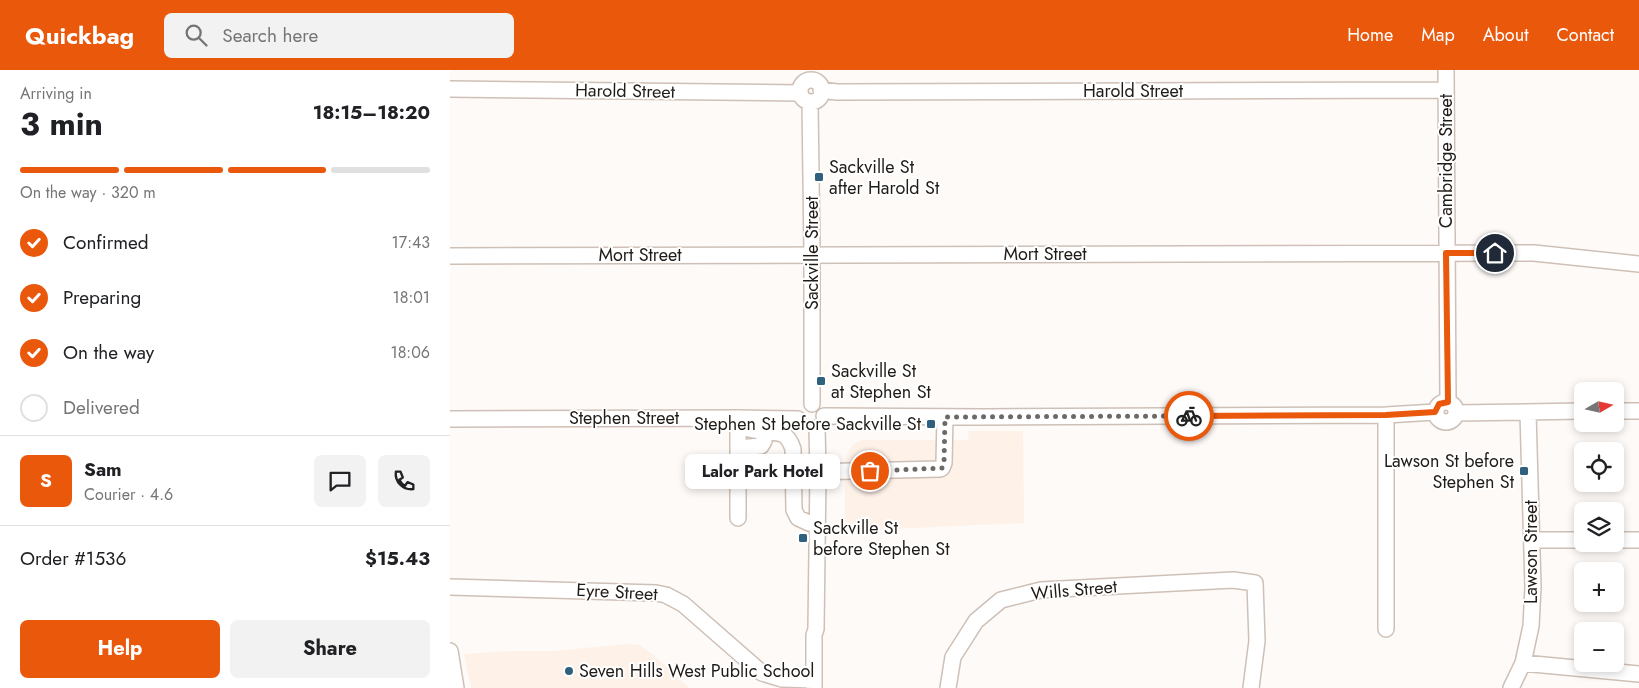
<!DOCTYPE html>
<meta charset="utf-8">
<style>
:root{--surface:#fff;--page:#f2f2f2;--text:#202124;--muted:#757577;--line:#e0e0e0;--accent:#ea580c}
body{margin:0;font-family:Jost,sans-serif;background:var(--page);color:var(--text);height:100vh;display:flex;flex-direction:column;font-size:19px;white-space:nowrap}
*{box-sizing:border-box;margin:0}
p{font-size:16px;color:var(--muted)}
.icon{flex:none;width:28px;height:28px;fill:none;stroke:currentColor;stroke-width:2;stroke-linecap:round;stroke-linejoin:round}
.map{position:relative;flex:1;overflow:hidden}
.drawer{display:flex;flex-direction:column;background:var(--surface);width:450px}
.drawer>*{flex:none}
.needle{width:32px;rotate:81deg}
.fabs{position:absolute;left:1124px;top:312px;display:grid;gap:10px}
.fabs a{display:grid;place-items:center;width:50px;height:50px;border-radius:8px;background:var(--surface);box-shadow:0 2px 8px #0003;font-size:25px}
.pin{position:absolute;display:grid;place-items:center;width:42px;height:42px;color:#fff;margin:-21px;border:2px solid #fff;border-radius:50%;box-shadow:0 1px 5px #0007}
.courier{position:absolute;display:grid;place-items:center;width:50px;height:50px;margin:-25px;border:4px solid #ea580c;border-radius:50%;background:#fff;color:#222;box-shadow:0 1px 6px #0007}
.bubble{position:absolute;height:35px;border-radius:8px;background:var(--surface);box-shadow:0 2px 8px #0003;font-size:16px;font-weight:700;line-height:35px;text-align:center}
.head em{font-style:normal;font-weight:700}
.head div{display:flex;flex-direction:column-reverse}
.head{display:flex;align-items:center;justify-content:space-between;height:85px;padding:0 20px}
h1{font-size:32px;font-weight:700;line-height:38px}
.bar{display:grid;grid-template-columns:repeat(4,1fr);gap:8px 5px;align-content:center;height:60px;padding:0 20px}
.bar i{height:6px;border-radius:4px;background:var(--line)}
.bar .current{background:var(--accent)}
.bar p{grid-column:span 4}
.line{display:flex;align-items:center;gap:12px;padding:0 20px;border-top:1px solid var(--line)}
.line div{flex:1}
.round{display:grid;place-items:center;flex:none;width:52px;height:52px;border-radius:8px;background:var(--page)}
ol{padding:0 20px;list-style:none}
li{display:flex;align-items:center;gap:15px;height:55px}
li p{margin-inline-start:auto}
li .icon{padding:5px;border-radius:50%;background:var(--accent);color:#fff;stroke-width:4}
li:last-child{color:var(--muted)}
li i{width:28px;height:28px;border:2px solid var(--line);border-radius:50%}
.cta{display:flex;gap:10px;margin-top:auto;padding:10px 20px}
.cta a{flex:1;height:58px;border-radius:8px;background:var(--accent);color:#fff;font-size:20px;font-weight:700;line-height:58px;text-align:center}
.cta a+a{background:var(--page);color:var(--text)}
header{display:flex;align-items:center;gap:30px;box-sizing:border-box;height:70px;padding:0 25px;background:var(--accent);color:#fff}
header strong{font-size:24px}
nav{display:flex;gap:28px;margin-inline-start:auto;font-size:18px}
.search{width:350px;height:45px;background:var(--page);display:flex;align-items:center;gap:12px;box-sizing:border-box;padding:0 18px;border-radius:8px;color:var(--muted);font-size:19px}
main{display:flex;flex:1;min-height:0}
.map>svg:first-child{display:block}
.built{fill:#fef1e8}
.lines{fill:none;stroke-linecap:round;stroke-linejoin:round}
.minor-casing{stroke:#cec0b6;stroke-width:18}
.minor{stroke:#fff;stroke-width:15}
.done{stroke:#6d6966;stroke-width:5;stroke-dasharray:0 9}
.route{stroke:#ea580c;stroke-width:6}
.poi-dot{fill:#2f617f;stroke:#fff;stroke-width:2}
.labels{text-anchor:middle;stroke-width:4;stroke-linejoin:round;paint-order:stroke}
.street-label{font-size:18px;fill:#201b17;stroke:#fff}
.poi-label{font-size:18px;fill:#201b17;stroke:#fff;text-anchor:start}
</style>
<header>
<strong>Quickbag</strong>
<div class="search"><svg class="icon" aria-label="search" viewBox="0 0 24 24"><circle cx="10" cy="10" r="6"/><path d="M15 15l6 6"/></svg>Search here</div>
<nav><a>Home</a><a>Map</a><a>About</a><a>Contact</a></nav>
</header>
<main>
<section class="drawer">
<div class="head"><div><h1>3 min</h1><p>Arriving in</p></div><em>18:15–18:20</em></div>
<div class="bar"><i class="current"></i><i class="current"></i><i class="current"></i><i></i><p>On the way · 320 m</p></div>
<ol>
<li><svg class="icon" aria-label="check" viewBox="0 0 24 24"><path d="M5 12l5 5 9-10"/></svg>Confirmed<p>17:43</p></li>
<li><svg class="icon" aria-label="check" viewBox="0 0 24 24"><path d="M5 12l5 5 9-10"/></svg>Preparing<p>18:01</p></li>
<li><svg class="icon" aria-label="check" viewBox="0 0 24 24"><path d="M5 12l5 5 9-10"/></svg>On the way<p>18:06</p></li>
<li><i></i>Delivered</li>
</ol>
<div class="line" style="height:90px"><b class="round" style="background:var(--accent);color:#fff">S</b><div><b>Sam</b><p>Courier · 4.6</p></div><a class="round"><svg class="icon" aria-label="chat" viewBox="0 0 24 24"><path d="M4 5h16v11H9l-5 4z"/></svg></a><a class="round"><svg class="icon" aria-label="phone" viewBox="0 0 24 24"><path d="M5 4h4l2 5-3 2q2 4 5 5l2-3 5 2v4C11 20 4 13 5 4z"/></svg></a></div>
<div class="line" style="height:65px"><div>Order #1536</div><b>$15.43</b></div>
<div class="cta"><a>Help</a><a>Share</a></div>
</section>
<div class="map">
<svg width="1189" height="618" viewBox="0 0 1189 618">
<rect width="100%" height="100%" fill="#fdfaf8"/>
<path class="built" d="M519,361H573L574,453L395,461V388L401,377L405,373L412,370H518Z
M178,574L189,575L205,586L240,618H21L14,584L60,581H103Z"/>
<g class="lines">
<g class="minor-casing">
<path id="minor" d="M996,0L998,332
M350 21a11 11 0 1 1 22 0a11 11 0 1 1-22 0Z
M0,19L350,23
M371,20L387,22L996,20
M360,32L362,184V334
M0,186L1084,183L1189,194
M986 342a10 10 0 1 1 20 0a10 10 0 1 1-20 0Z
M1165,341H1189
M1006,343L1132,341
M936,345V559
M374,346L533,347L936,345L985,342
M288,348V448
M0,349L288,348L348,349
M288,357L314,362V371L311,376L288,378
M314,362C330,363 337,361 343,379L344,440L348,448L359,453
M360,402L490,399L492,398L494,393L495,347
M1082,470H1132
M1165,470H1189
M0,517L206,523L216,525L233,534L312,603L332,609L364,610
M0,581L6,618
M1073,593L1189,604
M364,618V565L366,559L368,402L367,358
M498,618L503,587L526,551L551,530L591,520L783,510L805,513L807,571L801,618
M1061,618L1073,593L1081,556L1083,517L1078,343"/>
</g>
<use href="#minor" class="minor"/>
</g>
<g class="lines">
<path class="done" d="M420,401L492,398L494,393L495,347L739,346"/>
<path class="route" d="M739,346L936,345L985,342L989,334L998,332L996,183H1045"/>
</g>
<g class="poi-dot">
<rect x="364" y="102" width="10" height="10" rx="2.5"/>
<rect x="366" y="306" width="10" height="10" rx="2.5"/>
<rect x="476" y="349" width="10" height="10" rx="2.5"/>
<rect x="1069" y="396" width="10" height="10" rx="2.5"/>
<rect x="348" y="463" width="10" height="10" rx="2.5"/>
<circle cx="119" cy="601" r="5"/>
</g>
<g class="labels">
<g class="street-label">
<text transform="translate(175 21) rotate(1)" y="6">Harold Street</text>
<text x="683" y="27">Harold Street</text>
<text transform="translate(996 91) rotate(-90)" y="6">Cambridge Street</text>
<text transform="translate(362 183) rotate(-90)" y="6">Sackville Street</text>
<text x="595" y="190">Mort Street</text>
<text x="190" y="191">Mort Street</text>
<text x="174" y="354">Stephen Street</text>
<text transform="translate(1081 482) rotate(-90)" y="6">Lawson Street</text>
<text transform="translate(624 520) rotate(-5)" y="6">Wills Street</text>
<text transform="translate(167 522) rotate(3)" y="6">Eyre Street</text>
</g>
<g class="poi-label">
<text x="379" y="103">Sackville St<tspan x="379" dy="21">after Harold St</tspan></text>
<text x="381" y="307">Sackville St<tspan x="381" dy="21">at Stephen St</tspan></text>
<text x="471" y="360" text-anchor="end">Stephen St before Sackville St</text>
<text x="1064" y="397" text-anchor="end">Lawson St before<tspan x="1064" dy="21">Stephen St</tspan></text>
<text x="363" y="464">Sackville St<tspan x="363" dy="21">before Stephen St</tspan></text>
<text x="129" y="607">Seven Hills West Public School</text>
</g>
</g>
</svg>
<div class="fabs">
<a><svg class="needle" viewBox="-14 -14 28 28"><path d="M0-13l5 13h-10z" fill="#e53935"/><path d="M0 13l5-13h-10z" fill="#757577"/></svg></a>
<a><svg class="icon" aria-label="locate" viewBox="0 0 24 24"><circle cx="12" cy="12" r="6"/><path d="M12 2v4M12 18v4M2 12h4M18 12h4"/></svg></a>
<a><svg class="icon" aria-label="layers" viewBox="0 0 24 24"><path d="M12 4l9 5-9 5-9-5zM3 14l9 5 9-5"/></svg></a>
<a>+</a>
<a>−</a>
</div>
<div class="pin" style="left:420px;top:401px;background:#ea580c"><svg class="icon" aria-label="bag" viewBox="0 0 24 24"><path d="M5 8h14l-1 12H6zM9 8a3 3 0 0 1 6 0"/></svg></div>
<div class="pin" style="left:1045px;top:183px;background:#1f2937"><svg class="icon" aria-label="home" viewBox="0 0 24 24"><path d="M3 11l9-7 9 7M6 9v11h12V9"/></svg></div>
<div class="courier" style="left:739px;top:346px"><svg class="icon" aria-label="bike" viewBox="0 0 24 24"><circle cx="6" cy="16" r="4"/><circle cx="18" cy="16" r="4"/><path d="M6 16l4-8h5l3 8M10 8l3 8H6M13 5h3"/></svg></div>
<div class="bubble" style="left:235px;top:384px;width:155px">Lalor Park Hotel</div>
</div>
</main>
